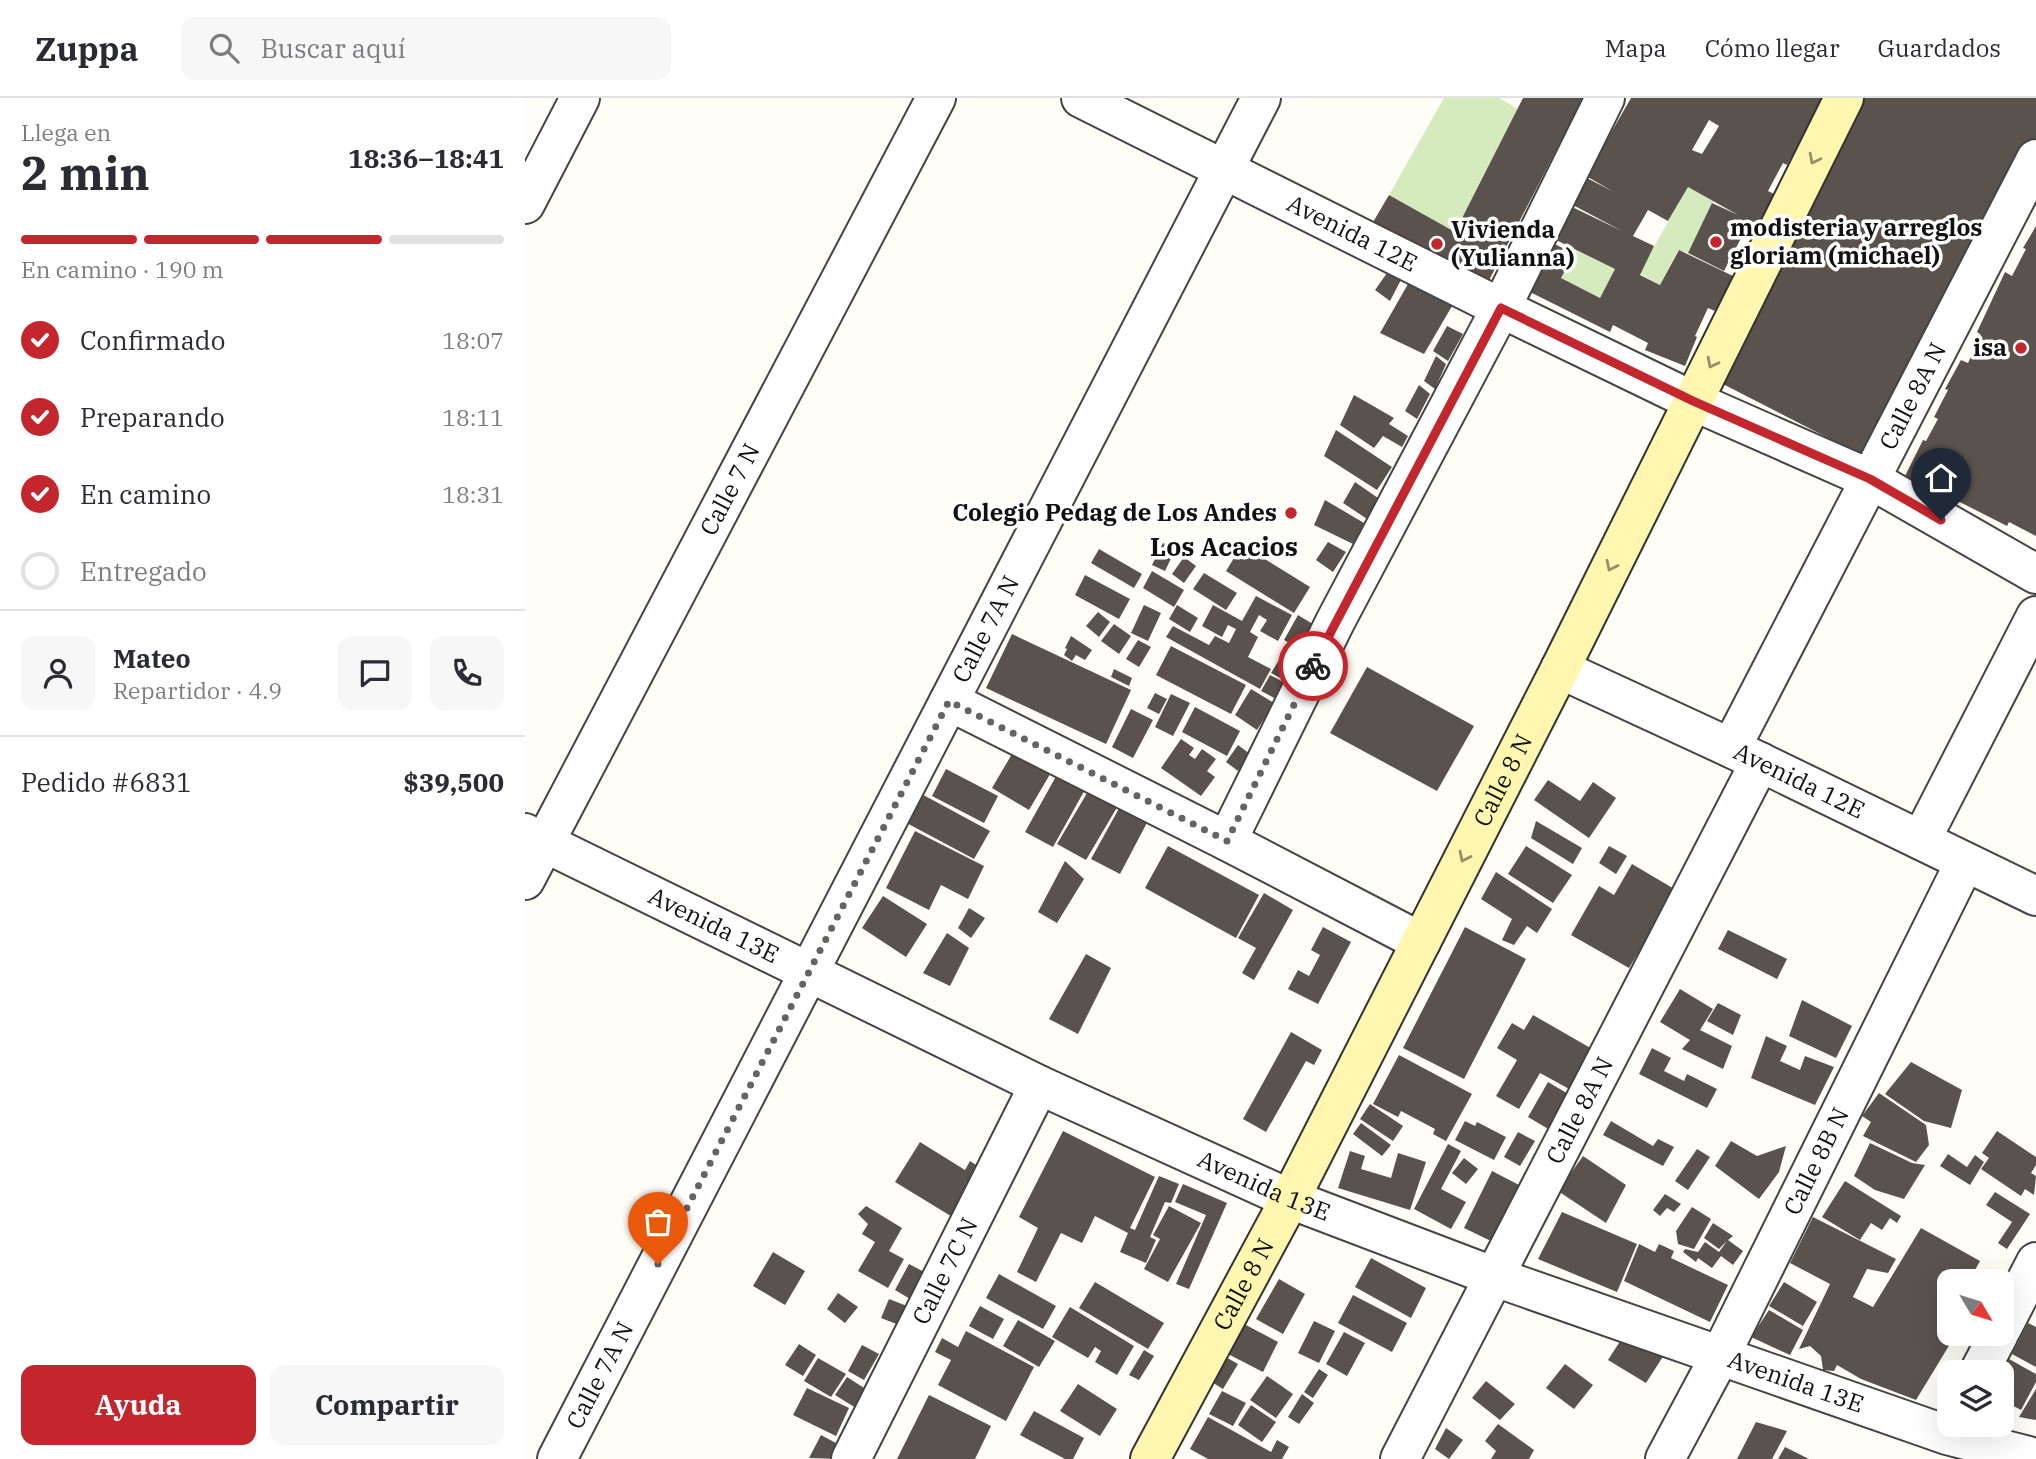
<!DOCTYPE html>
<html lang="es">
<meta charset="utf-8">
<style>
:root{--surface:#fff;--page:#f7f7f7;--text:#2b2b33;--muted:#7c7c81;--line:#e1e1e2;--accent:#c4262e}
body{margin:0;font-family:"IBM Plex Serif",serif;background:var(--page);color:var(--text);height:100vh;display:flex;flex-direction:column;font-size:26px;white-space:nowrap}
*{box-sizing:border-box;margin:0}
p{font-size:23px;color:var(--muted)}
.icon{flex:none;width:38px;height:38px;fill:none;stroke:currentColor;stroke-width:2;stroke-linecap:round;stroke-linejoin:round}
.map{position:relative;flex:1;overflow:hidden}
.sheet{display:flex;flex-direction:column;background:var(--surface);width:525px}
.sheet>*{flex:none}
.needle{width:46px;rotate:128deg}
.tools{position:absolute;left:1412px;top:1171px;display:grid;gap:14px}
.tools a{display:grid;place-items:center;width:77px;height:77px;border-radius:14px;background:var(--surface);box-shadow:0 7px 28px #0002;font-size:35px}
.pin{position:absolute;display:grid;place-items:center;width:60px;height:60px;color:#fff;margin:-72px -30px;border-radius:50% 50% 50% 0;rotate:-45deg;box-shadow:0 0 7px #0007}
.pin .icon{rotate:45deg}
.courier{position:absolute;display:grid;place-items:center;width:70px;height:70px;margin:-35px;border:5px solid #c4262e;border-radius:50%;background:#fff;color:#222;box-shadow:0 2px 9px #0007}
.summary em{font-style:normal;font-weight:700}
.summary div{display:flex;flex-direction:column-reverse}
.summary{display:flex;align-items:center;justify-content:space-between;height:119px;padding:0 21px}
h1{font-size:46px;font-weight:700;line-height:52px}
.bar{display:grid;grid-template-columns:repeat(4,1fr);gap:10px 7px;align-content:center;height:84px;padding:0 21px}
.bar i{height:9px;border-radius:5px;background:var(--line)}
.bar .active{background:var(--accent)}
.bar p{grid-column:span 4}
.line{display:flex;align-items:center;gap:18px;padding:0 21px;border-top:2px solid var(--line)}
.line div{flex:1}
.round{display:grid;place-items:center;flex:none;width:74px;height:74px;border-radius:14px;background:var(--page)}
ol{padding:0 21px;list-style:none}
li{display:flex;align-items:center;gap:21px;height:77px}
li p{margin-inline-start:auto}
li .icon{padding:7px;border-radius:50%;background:var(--accent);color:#fff;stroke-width:4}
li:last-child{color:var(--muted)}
li i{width:38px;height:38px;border:4px solid var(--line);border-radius:50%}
.button{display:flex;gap:14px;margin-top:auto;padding:14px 21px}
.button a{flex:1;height:80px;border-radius:14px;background:var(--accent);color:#fff;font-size:28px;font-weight:700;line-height:80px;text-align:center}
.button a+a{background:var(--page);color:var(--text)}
header{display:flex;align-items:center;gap:42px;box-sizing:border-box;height:98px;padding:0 35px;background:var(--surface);border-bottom:2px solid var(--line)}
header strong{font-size:33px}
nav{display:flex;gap:38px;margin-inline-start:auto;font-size:24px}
.search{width:490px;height:63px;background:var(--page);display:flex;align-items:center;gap:18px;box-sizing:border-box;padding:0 24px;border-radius:14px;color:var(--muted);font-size:26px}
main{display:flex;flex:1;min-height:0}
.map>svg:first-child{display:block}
.green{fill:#d5ebbd}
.building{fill:#5a524d;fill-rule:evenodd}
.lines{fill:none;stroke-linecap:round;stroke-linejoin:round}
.street-casing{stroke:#444;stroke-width:42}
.secondary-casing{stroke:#333;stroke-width:42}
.street{stroke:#fff;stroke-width:38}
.secondary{stroke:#fff6b0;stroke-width:38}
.oneway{stroke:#948f68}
.done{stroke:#646461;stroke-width:7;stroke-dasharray:0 12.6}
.route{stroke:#c4262e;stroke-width:9}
.poi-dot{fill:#c4262e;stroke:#fff;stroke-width:2.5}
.labels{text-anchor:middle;stroke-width:7;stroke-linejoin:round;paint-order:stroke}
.poi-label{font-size:24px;font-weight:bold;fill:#111;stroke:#fff;text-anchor:start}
.street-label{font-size:24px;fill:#111;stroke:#fff}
.neighbourhood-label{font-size:26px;font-weight:bold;fill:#111;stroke:#fff}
</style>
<header>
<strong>Zuppa</strong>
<div class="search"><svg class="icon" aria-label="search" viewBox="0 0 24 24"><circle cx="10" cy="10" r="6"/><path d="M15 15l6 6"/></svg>Buscar aquí</div>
<nav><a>Mapa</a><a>Cómo llegar</a><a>Guardados</a></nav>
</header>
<main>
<section class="sheet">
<div class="summary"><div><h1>2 min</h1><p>Llega en</p></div><em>18:36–18:41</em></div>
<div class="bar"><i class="active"></i><i class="active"></i><i class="active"></i><i></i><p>En camino · 190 m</p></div>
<ol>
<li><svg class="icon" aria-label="check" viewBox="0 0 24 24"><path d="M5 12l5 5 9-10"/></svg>Confirmado<p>18:07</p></li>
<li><svg class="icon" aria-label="check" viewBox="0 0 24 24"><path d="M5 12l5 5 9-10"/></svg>Preparando<p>18:11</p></li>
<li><svg class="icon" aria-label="check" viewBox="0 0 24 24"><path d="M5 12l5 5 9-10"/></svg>En camino<p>18:31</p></li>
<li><i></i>Entregado</li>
</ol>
<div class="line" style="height:126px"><a class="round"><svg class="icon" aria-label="person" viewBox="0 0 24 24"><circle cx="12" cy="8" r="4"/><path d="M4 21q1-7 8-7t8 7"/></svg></a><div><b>Mateo</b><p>Repartidor · 4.9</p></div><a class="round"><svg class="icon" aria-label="chat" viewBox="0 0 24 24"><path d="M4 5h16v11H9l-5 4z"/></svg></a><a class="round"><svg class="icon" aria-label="phone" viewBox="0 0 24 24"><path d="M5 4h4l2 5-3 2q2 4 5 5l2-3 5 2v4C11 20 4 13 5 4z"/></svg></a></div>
<div class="line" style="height:91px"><div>Pedido #6831</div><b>$39,500</b></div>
<div class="button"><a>Ayuda</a><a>Compartir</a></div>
</section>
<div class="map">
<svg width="1511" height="1361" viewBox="0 0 1511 1361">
<rect width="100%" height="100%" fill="#fffdf5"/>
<path class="green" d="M919,0H974L993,11L930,134L864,97Z
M1163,89L1189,104L1163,155L1153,152L1135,187L1114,175Z
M1051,152L1090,171L1075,200L1036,180Z"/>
<path class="building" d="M998,0H1058L959,192L844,131L864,97L930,134Z
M1106,0H1300L1262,67L1258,65L1243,93L1249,96L1233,128L1225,123L1199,173L1163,155L1187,105L1213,117L1163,89L1143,123L1123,112L1108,138L1129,148L1115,177L1135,187L1154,152L1208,178L1190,213L1183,210L1170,238L1172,239L1160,268L1120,252L1123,245L1088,227L1085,234L1001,192L1024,143L1049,156L1036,180L1075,200L1090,171L1027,140L1043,107L1097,133L1044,105L1058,78L1089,94L1061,78ZM1184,22L1194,28L1177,56L1167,52Z
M1334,0H1511V45L1346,362L1190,282Z
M1511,128V438L1484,424L1482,428L1425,399L1423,402L1379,380L1398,342L1401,343L1413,321L1409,319L1423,292L1420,291L1436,262L1443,265L1456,237L1452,234L1480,174L1487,178L1501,151L1498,150Z
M867,168L879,176L865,203L850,192Z
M887,179L930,203L899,256L855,235Z
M922,228L938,236L923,263L908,253Z
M911,258L921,266L910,291L899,283Z
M894,287L905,296L892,321L880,313Z
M829,297L869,320L864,326L883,338L877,349L858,338L849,350L815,327Z
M811,332L867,369L852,392L799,358Z
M830,384L853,400L842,421L818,405Z
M800,402L839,425L828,446L789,427Z
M803,444L821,454L808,474L791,462Z
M638,445L650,452L640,473L627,467Z
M717,447L785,489L769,515L701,473Z
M574,451L617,476L609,490L566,465Z
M659,459L671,468L659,485L647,476Z
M627,473L659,492L649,509L618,490Z
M679,475L712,495L701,512L668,491Z
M560,477L605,501L594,521L550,497Z
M731,498L767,517L753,543L735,533L742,522L734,517L725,534L733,539L723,559L746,571L735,591L641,539L648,528L684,547L690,538L704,545L711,531L703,527L697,539L677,528L688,507L717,523Z
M619,507L636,515L623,543L606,535Z
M652,507L673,520L665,534L644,521Z
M573,514L585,524L574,539L561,528Z
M773,517L791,528L777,552L759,542Z
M589,526L606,538L594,556L576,543Z
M487,536L606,592L581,646L461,590Z
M546,538L567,552L560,562L551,557L547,563L539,557L542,551L540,550Z
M613,542L626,549L614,569L601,561Z
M646,548L721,587L706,616L631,577Z
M754,562L769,570L761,583L746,575Z
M842,569L949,628L912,693L805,635Z
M589,571L607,580L604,588L586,579Z
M745,577L764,587L755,603L736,593Z
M726,591L749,605L732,632L710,617Z
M630,595L642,601L634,616L622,610Z
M646,596L665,605L648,638L630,629Z
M670,609L715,633L702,658L657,634Z
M606,611L628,622L608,660L587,649Z
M656,641L669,650L664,657L670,661L677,651L691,661L682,673L690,679L676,698L636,670Z
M494,644L531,666L504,712L467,690Z
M713,647L725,656L713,673L701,664Z
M421,671L473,698L459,725L407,698Z
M534,673L562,688L528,749L500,734Z
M1023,682L1055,703L1068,684L1091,700L1064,740L1009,702Z
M565,690L594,706L561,762L532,746Z
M391,693L465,733L449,761L376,722Z
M597,705L625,719L595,776L566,761Z
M1011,723L1057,750L1048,766L1006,740Z
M390,733L459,768L443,801L416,787L404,812L361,790Z
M643,748L734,797L711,840L620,790Z
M1001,748L1047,777L1028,805L983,776Z
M1084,748L1102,758L1091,776L1074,765Z
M540,763L559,781L532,825L513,814Z
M1107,766L1151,792L1104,870L1046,837L1074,788L1089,797Z
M971,774L1027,811L1012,835L1002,828L989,847L977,842L987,821L956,801Z
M739,795L768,812L729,882L717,875L731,850L713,840Z
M358,798L402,826L381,859L337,830Z
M444,810L460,820L446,840L433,830Z
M798,829L826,844L793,906L763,891L773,872L784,878L795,857L786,852Z
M940,829L1001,861L939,981L878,950Z
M1203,832L1262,861L1252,881L1193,851Z
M422,835L444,850L425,888L398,875Z
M561,856L586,870L553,936L524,921Z
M1155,891L1188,911L1175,932L1207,948L1198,971L1157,951L1165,942L1135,924Z
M1277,902L1327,928L1311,960L1264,938Z
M1193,905L1216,917L1208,937L1182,923Z
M1008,917L1069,952L1046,992L1015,975L994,1011L971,998L992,962L972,950L987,925L999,932Z
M766,934L797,952L789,967L781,963L741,1034L718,1021Z
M1241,938L1262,948L1255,963L1275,972L1280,958L1309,969L1290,1007L1226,980Z
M1127,950L1146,960L1139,973L1159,983L1162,976L1192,991L1182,1010L1114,976Z
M874,957L947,996L921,1043L908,1036L910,1031L876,1013L873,1019L848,1006Z
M1386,964L1437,992L1426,1030L1399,1023L1360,996Z
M1023,984L1045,997L1025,1032L1003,1019Z
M1354,995L1401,1027L1404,1047L1391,1064L1338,1038L1346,1024L1337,1018Z
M845,1006L878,1028L868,1043L835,1021Z
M940,1023L950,1028L952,1024L981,1039L969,1062L930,1042Z
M1086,1023L1128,1048L1133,1041L1149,1049L1138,1068L1078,1037Z
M836,1025L866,1047L857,1058L828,1036Z
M538,1033L630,1079L605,1130L610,1132L634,1078L654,1086L646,1105L640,1104L625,1139L631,1142L621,1165L595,1154L603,1135L570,1118L557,1145L536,1135L511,1184L492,1174L513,1130L494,1119Z
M1472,1033L1511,1059V1067L1506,1075L1511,1078L1509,1097L1500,1091L1496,1098L1456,1071L1464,1060L1457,1055Z
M993,1034L1010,1043L995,1068L979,1059Z
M1206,1043L1232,1058L1261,1048L1254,1074L1234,1101L1190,1068Z
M395,1044L440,1072L445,1063L451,1067L459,1052L471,1059L434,1123L370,1084Z
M1345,1045L1387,1065L1400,1067L1379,1101L1350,1092L1329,1078Z
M923,1046L936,1053L916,1091L941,1104L926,1131L889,1111Z
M1172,1051L1185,1059L1163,1092L1150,1083Z
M825,1053L840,1058L836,1071L866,1080L873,1055L901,1064L885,1112L813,1090Z
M1423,1056L1442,1069L1450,1057L1459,1064L1445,1087L1415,1068Z
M1058,1058L1101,1087L1081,1125L1033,1093Z
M939,1060L953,1071L941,1086L927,1075Z
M967,1073L996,1088L968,1144L939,1130Z
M1320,1083L1376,1118L1372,1125L1365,1120L1357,1132L1346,1125L1335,1142L1297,1119Z
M658,1086L702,1105L664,1191L651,1186L681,1117L650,1104Z
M1470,1094L1505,1116L1482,1151L1473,1145L1487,1124L1461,1107Z
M1140,1096L1156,1106L1149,1114L1142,1110L1135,1118L1128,1112Z
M341,1108L377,1130L364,1153L379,1161L363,1190L333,1173L350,1144L337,1136L343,1126L333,1116Z
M644,1108L676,1125L643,1184L619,1171L635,1141L628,1137Z
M1167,1109L1186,1121L1169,1151L1153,1146L1151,1133Z
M1037,1114L1112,1146L1092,1194L1013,1161Z
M1288,1119L1371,1161L1363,1175L1342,1171L1328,1199L1348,1209L1396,1130L1455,1163L1444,1183H1424V1221L1414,1241L1425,1246L1391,1302L1336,1281L1312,1267L1309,1273L1298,1272L1296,1258L1285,1248L1274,1251L1305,1186L1265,1165Z
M1188,1125L1208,1138L1203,1142L1218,1153L1208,1167L1196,1158L1187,1170L1173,1160L1171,1164L1158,1154L1160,1151L1173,1154L1180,1144L1194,1154L1202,1143L1194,1151L1179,1140Z
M1114,1146L1130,1154L1134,1146L1149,1153L1146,1160L1203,1187L1185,1224L1099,1183Z
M248,1154L280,1173L260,1207L228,1188Z
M846,1160L901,1190L886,1220L830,1189Z
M384,1166L407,1178L392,1205L370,1192Z
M474,1176L531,1208L518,1231L461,1200Z
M754,1181L780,1196L758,1236L731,1221Z
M570,1184L639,1225L623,1251L554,1210Z
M1259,1184L1292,1204L1278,1228L1244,1208Z
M313,1195L333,1209L320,1225L302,1211Z
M828,1197L882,1225L867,1254L813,1225Z
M364,1201L382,1208L374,1227L356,1220Z
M455,1208L479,1221L468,1241L444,1228Z
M545,1209L609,1248L592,1277L570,1264L576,1253L570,1249L563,1260L527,1239Z
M1244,1212L1278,1232L1265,1257L1226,1239Z
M493,1222L530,1243L514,1269L478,1248Z
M789,1223L810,1233L794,1265L773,1255Z
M1503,1225L1511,1229V1269L1487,1256Z
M719,1226L753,1244L738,1274L703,1256Z
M441,1233L509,1269L481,1323L413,1287L426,1262L410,1254L417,1240L433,1249Z
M819,1234L840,1245L822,1278L801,1266Z
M1101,1234L1139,1257L1121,1285L1083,1262Z
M274,1246L291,1257L278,1278L260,1267Z
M337,1247L354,1256L339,1282L323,1273Z
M619,1252L629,1258L614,1282L604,1277Z
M699,1258L713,1266L698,1291L685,1283Z
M293,1260L321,1276L306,1299L279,1283Z
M1484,1261L1511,1276V1284L1496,1312L1477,1302V1275Z
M1040,1266L1068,1287L1049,1311L1021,1290Z
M794,1271L803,1277L788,1300L779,1294Z
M742,1278L768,1296L751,1320L725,1302Z
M322,1279L350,1297L339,1315L310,1297Z
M961,1283L990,1306L975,1322L947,1300Z
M553,1286L592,1311L575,1338L535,1313Z
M282,1290L324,1310L311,1338L268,1317Z
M1511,1291V1322L1494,1319Z
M697,1293L721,1305L708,1328L684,1316Z
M777,1296L789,1305L774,1326L763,1319Z
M404,1297L466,1328L450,1361H372Z
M726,1307L751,1324L737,1344L713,1327Z
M509,1313L559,1340L548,1361H540L495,1337Z
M683,1319L746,1354L752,1342L764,1349L757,1361H683L665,1351Z
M1231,1324L1262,1333L1247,1361H1212Z
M973,1326L1009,1352L1004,1361H966L971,1353L960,1343Z
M921,1330L938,1342L924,1361L910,1351Z
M296,1337L322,1351L317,1361L284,1360Z
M1260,1349L1284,1361H1253Z"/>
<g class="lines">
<g class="street-casing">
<g id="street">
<path id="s1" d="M556,0L976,210L1168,303L1345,381L1511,476"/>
<path d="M0,106L55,0"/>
<path id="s2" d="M1035,571L1206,650L1511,798"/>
<path d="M424,603L702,743L896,844"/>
<path id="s3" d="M1206,650L1511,61"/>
<path id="s4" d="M0,735L514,987L765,1101L970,1179L1422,1337L1511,1360"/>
<path d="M1396,742L1511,518"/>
<path d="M702,743L810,524L976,210L1080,0"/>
<path id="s5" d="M0,782L411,0"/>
<path d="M1477,1230L1511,1164"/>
<path d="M1454,1274L1474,1236"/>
<path id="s6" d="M32,1361L736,0"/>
<path id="s7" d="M326,1361L514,987"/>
<path id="s8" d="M875,1361L1235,664"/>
<path id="s9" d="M1140,1361L1195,1258L1440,764"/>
</g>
</g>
<g class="secondary-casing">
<g id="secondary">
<path id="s10" d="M625,1361L765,1101L1035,571L1319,0"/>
</g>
</g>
<use href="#street" class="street"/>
<use href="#secondary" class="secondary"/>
</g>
<defs><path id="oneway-chevron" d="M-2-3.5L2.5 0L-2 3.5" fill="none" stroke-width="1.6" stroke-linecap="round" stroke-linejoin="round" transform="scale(1.75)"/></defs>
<g class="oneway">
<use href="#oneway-chevron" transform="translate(1289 61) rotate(117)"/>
<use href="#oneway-chevron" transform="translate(1187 265) rotate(117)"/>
<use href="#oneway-chevron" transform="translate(1086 468) rotate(116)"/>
<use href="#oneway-chevron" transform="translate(939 759) rotate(116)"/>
</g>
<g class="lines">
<path class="done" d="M133,1166L424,603L702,743L788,568"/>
<path class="route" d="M788,568L976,210L1168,303L1345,381L1416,422"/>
</g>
<g class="poi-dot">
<circle cx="1191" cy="144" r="7"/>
<circle cx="912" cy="146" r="7"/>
<circle cx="1496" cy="250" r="7"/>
<circle cx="766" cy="415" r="7"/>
</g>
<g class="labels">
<g class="poi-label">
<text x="1205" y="138">modisteria y arreglos<tspan x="1205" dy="28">gloriam (michael)</tspan></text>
<text x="926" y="140">Vivienda<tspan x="926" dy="28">(Yulianna)</tspan></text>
<text x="1482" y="258" text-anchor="end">isa</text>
<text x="752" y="423" text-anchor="end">Colegio Pedag de Los Andes</text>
</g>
<g class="street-label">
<text dy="8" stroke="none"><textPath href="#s1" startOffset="303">Avenida 12E</textPath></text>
<text dy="8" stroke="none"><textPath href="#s3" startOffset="396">Calle 8A N</textPath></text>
<text dy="8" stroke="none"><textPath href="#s5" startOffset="441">Calle 7 N</textPath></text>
<text dy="8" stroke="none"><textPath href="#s6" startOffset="934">Calle 7A N</textPath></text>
<text dy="8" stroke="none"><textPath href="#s10" startOffset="765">Calle 8 N</textPath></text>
<text dy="8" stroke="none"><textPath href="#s2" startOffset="264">Avenida 12E</textPath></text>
<text dy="8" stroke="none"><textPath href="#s4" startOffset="210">Avenida 13E</textPath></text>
<text dy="8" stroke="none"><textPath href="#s8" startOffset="392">Calle 8A N</textPath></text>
<text dy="8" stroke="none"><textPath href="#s9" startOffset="334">Calle 8B N</textPath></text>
<text dy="8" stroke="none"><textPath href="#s4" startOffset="819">Avenida 13E</textPath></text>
<text dy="8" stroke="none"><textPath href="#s7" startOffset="210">Calle 7C N</textPath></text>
<text dy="8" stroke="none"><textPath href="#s10" startOffset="198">Calle 8 N</textPath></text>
<text dy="8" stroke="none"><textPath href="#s6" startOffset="94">Calle 7A N</textPath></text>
<text dy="8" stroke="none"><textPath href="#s4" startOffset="1386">Avenida 13E</textPath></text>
</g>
<g class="neighbourhood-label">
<text x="699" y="458">Los Acacios</text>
</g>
</g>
</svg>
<div class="tools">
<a><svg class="needle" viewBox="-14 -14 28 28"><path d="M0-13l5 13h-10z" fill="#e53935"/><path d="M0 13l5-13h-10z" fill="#7c7c81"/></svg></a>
<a><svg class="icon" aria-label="layers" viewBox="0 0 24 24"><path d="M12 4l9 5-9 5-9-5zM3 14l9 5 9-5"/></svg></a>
</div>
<div class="pin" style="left:133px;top:1166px;background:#ea580c"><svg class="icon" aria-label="bag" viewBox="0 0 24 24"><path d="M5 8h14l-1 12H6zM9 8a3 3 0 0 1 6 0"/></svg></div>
<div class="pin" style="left:1416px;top:422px;background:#1f2937"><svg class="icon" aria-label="home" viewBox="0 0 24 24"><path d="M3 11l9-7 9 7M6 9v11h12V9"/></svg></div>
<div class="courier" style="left:788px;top:568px"><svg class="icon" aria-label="bike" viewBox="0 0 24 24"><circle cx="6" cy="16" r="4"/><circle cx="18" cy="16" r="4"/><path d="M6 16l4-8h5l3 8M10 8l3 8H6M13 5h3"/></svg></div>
</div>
</main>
